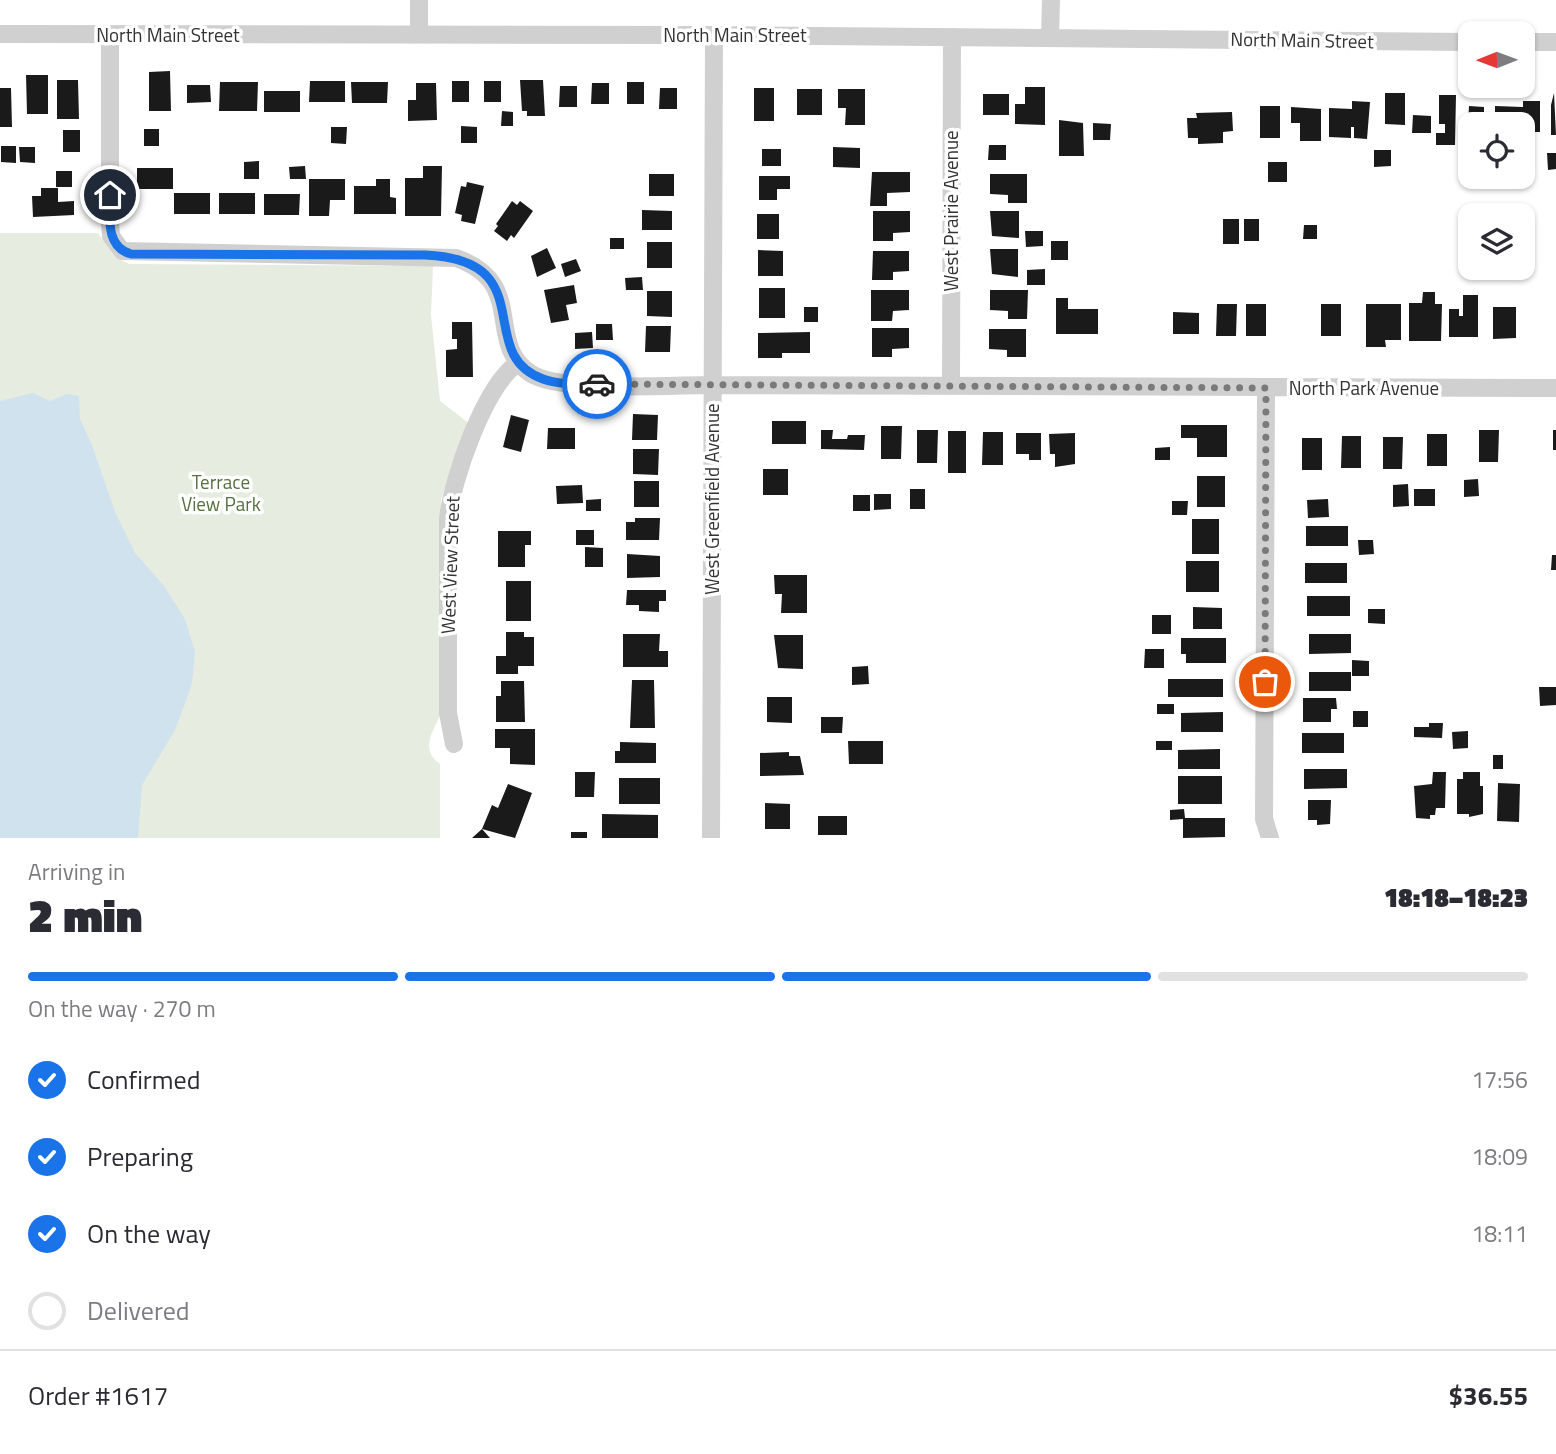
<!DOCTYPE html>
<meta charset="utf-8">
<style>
:root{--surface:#fff;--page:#f7f7f7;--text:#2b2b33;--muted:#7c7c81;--line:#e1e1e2;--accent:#1a73e8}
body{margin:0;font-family:"Titillium Web",sans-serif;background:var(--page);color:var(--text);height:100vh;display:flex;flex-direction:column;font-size:26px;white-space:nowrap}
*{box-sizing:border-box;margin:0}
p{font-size:23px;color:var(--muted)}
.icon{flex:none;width:38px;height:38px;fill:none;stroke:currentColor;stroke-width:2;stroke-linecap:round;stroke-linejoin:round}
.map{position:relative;height:838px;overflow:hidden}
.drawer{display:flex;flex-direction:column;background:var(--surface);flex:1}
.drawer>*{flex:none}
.needle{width:46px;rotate:269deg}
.buttons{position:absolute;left:1458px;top:21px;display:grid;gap:14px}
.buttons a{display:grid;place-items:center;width:77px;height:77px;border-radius:14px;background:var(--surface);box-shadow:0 2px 5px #0004;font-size:35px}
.pin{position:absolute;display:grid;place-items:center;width:60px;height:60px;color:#fff;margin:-30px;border:4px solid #fff;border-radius:50%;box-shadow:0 2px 7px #0007}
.courier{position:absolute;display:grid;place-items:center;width:70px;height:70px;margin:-35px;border:5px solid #1a73e8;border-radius:50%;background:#fff;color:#222;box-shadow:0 2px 9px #0007}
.headline em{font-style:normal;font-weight:800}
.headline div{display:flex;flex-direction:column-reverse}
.headline{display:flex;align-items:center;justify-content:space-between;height:119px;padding:0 28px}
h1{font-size:46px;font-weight:800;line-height:52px}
.bar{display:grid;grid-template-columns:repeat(4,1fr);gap:10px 7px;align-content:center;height:84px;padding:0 28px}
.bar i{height:9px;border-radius:5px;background:var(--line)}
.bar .current{background:var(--accent)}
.bar p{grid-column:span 4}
.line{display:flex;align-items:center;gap:18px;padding:0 28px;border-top:2px solid var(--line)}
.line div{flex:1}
ol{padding:0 28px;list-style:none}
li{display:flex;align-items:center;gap:21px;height:77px}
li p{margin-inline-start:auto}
li .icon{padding:7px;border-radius:50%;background:var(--accent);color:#fff;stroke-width:4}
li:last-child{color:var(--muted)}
li i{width:38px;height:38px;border:4px solid var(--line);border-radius:50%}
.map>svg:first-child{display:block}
.green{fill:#e6ecdf}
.water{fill:#cfe2ee}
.building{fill:#1a1a1a}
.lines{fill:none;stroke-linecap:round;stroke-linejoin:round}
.minor{stroke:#d0d0d0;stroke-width:18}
.done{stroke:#7a7a7a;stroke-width:7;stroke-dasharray:0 12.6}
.route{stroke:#1a73e8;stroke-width:9}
.labels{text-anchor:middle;stroke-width:7;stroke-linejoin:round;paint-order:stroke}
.street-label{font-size:19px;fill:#333;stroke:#fff}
.park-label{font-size:19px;fill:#56703f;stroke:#fff}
</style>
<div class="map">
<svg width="1556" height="838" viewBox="0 0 1556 838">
<rect width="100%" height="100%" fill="#fff"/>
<path class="green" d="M0,233H98L115,257L129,264L433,266L431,315L440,401L470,424L453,462L441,500L440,716C432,733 420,750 440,764V838H0Z"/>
<path class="water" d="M33,393L50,401L67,394L79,396L80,419L92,445L115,512L135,553L164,586L185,619L195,652L192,683L186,701L175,730L142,785L138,838H0V401Z"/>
<path class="building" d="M170,71L171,111H149V72Z
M26,75H48V114H27Z
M57,80H78L79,119H57Z
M520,80H543L545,116H527V111H522Z
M310,81H345V102H309Z
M452,81H469V102H452Z
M484,81H501V102H484Z
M220,82H258L257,111H219Z
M351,82H388L387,103H352Z
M627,82H644V104H627Z
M416,83H436L437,120L408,121V100H416Z
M592,83H609V104H591Z
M187,85H210L211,102L187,103Z
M560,86H577V107H559Z
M1025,87H1045V125L1015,124V104H1025Z
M0,88H11L12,127H0Z
M660,88H677V109H659Z
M754,88H774V121H754Z
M797,89H822V115H797Z
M838,89H865V125H845L846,108H838Z
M264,91H300V112H264Z
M1385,93H1405V125L1385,124Z
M1554,93L1556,135H1551V105Z
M983,94H1009V115H983Z
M1439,95H1456L1455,145H1436V133H1445V124H1439Z
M1352,101L1370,102L1367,139L1354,138V127H1351V138L1329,137V108L1352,109Z
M1523,101H1540V132H1528V140H1522V124H1495V106L1523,107Z
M1260,106H1280V138H1260Z
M1469,106L1484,107V124H1468Z
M1291,107L1321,109V141H1300V123H1291Z
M502,111L513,112V126H501Z
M1232,112L1233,131L1223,132V143L1198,144V138H1188L1187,118H1197L1196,113Z
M1413,115L1431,116V133H1412Z
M1059,120L1083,123L1084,156H1059Z
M1093,123L1111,124L1110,140H1093Z
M461,126L477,127V143H461Z
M331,127H347L346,144L331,143Z
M144,129H159V146H144Z
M63,130H80V152H63Z
M989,145H1006V160H988Z
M1,146H16V163L1,162Z
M19,147H35V163L20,162Z
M833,147L860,148V168L833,167Z
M762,149H781V166H762Z
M1374,150H1391V166L1374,167Z
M1547,153H1556V169L1548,170Z
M259,161V179H244V162Z
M1268,162H1287V182H1268Z
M305,166L306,179H290L289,167Z
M423,166H442L441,216H405V178H423Z
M137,168H173V189H137Z
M56,171H72V187H56Z
M872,172H910V192L887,193V206H870Z
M649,174H674V196H649Z
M990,174H1027V203H1008V195L990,194Z
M759,176H790V189H777V200H759Z
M309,179H345V200H330L329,216H309Z
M376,179H390V197L396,198V214H354V186H376Z
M467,182L484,186L475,224L461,221L462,215L455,213L461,186L466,187Z
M41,188H58V202L74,201V215L33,217L32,196H41Z
M174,193H210V214H174Z
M219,193H255V214H219Z
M264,194H300L299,215H264Z
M512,201L517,205L520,201L533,211L514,238L511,235L507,241L494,231L498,226L496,224Z
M642,210L672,211V230H642Z
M873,211H910V232L893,233V241H873Z
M990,211H1019V238L992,236Z
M757,214H779V239H757Z
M1223,219H1239V244H1223Z
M1244,219H1259V241H1244Z
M1304,225H1317V239H1303Z
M1025,231H1043V246L1026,247Z
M610,238H624V249H610Z
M1051,241H1068V260H1051Z
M647,242H672V268H647Z
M547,248L556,268L537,277L531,256Z
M990,249H1018V277L992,274Z
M758,250L783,251V276H758Z
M873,251H909V271L893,272V280H872Z
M576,259L581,271L565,277L561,264Z
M1487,268H1503V280L1486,279Z
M1045,269V285H1027V270Z
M642,277L643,290H626L625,278Z
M574,285L577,303L566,305L569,320L551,323L544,290Z
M759,288H785V318H759Z
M871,290H909V310L893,311L892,321H871Z
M990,290H1028L1027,319H1008V311L990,310Z
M647,291H672V317L647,316Z
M1423,292H1435V304H1442L1441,341H1409V303H1422Z
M1463,295H1478V337H1449V309H1459V316H1463Z
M1056,298H1068V309H1098V334H1056Z
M1217,304H1237L1236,336H1216Z
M1246,304H1266V336H1246Z
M1321,304H1341V336H1321Z
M1366,304H1401V340H1385L1386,347H1366Z
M804,307H818V322H804Z
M1493,307H1516V338L1493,339Z
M1173,312L1199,313V334H1173Z
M452,322H472L473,377H446V350L457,349V339H452Z
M596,324H612L613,340H596Z
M646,326H671L670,352H645Z
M872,328H909V348L892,349V357H872Z
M989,329H1026V357H1007V350L989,349Z
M592,332L593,348L575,349V333Z
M810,332V353H782V358H758V333Z
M633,414L658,415L657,440H632Z
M511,415L529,420L521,452L503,447Z
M772,421H806V444H772Z
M1181,425H1227V457H1197V438H1181Z
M881,426H902L901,459H881Z
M548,428H575V449H547Z
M821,430H833L832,439H847L848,435H865L864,450L821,449Z
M917,430H938L937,463H917Z
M1479,430H1499L1498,462H1479Z
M1553,430H1556V450H1553Z
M948,431H966V473H948Z
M983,432H1003V465H982Z
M1016,433H1041V460H1029V454H1016Z
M1075,433V464L1055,467V454H1050L1049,434Z
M1427,434H1447V466H1427Z
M1342,436H1361V468H1341Z
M1383,437H1403L1402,469H1383Z
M1302,438H1322V470H1302Z
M1170,447V460H1155V448Z
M633,449H659L658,475L633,474Z
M763,469H788V495H763Z
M1197,476H1225V507H1197Z
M1478,479L1479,496L1464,497V480Z
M634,481H659V507H634Z
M1408,484L1409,506L1393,507V485Z
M582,485L583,503L557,504L556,486Z
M910,489H925V509H910Z
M1414,489H1435V506H1414Z
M874,494H891V509L874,510Z
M853,495H870V511H853Z
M601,499V511H586V500Z
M1328,499L1329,517L1308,518L1307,500Z
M1172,501H1188L1187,515H1172Z
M635,518H660L659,540H626V522H635Z
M1192,519H1219V554H1192Z
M1306,526H1348V546H1306Z
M576,530H594V545H576Z
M498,531H531V545H525V567H498Z
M1358,540H1373L1374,554L1359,555Z
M585,547L603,548V567H585Z
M627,554L660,556V577L627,578Z
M1552,555H1556V570H1551Z
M1186,561H1219V592H1186Z
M1305,563H1347V583H1305Z
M774,575H807V613H781L782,594H775Z
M506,581H531V621H506Z
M627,590H666V601H659V612L639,611V605H626Z
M1307,596H1350V616H1307Z
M1193,607L1222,608V629H1193Z
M1368,609H1385V624L1368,623Z
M1152,615H1171V634H1152Z
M506,632H524V637H534V666H518V674H496V656H506Z
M623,634H660L659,651H668V667H623Z
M1309,634H1351V653L1309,654Z
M774,635H803V669L778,668Z
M1181,638H1226V663H1186V654H1181Z
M1145,649H1164V668H1144Z
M1352,660L1369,661V676H1352Z
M868,666L869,684L852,685V667Z
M1309,672H1351V691H1309Z
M1168,679H1223V697H1168Z
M632,680H654L655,728H630Z
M501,681H524L525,722H496V696H501Z
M1539,687H1556V705L1540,706Z
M767,697H792V723L767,722Z
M1303,698H1336L1337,709H1331V722H1303Z
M1157,704H1174V714H1157Z
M1353,711H1368V727H1353Z
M1223,712V732H1181V713Z
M821,717H843L842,733H821Z
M1429,723H1443L1442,738L1414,737V727H1429Z
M495,729H535V765L510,764V748H495Z
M1468,731V748L1453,749L1452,732Z
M1302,733H1344V753H1302Z
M848,741H883V764H849Z
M1156,741H1172V750H1156Z
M620,742L656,743V763H615V751H620Z
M1220,749V769H1178V750Z
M789,752V756H800L804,775L760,776V753Z
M1493,755H1503V769H1493Z
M1304,769H1347V788L1304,789Z
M575,772H595L594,797H575Z
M1433,772H1446L1445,808H1436L1435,815H1430V819L1416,818L1414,786L1432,784Z
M1463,772H1480V786H1483V814L1469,817V814H1457V779H1463Z
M1178,776H1222V804H1178Z
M619,778H660V804H619Z
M1498,783L1520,784L1519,822L1497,821Z
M508,784L532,793L515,838L482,829L492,805L498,808Z
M1308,800H1331L1330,824L1317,825V820H1308Z
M765,803L790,804V829H765Z
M1184,809L1185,818H1225V837L1183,838V819L1170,820V810Z
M602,814L658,815V838H602Z
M818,816H847V835H818Z
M482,829L490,838H472Z
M571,832H587V838H571Z"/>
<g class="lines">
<path class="minor" d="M0,34L714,35L1470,42
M110,35V222L111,236L122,251L456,258C528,283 484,342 530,373C559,393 672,385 712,385L1556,388
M419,35V0
M1050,37L1051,0
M1522,42H1556
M951,386L952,37
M1266,388L1264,819L1270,838
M454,744L448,713V519C452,479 485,385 518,363
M711,838L714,35"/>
</g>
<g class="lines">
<path class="done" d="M597,384L1266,388L1265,682"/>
<path class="route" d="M110,195C110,217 105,247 131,254L425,255C544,260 472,354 543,379C560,385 579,384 597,384"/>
</g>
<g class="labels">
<g class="street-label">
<text x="168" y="42">North Main Street</text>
<text x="735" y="42">North Main Street</text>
<text transform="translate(1302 40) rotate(1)" y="7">North Main Street</text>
<text transform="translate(951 211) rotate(-90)" y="7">West Prairie Avenue</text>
<text x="1364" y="395">North Park Avenue</text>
<text transform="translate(712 499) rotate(-90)" y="7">West Greenfield Avenue</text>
<text transform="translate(450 565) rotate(-88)" y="7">West View Street</text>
</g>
<g class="park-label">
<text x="221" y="489">Terrace<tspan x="221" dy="22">View Park</tspan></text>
</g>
</g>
</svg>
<div class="buttons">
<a><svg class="needle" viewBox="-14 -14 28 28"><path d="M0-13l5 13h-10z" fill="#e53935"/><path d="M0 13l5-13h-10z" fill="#7c7c81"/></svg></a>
<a><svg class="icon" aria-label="locate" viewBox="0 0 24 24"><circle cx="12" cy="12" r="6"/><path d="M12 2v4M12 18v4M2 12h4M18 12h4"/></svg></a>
<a><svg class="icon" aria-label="layers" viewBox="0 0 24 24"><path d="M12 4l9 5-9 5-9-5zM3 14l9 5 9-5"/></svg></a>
</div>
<div class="pin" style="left:1265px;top:682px;background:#ea580c"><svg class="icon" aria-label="bag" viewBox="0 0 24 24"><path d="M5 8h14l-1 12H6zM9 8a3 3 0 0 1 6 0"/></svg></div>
<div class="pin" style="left:110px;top:195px;background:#1f2937"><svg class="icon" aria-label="home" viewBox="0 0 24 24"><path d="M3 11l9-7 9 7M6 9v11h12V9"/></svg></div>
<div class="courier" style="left:597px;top:384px"><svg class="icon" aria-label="car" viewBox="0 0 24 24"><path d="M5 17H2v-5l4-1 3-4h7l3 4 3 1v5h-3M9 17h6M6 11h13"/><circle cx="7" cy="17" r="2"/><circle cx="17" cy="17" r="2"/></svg></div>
</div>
<section class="drawer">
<div class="headline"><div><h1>2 min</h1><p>Arriving in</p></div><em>18:18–18:23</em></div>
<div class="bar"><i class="current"></i><i class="current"></i><i class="current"></i><i></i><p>On the way · 270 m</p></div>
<ol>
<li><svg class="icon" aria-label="check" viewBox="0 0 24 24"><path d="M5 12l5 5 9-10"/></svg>Confirmed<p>17:56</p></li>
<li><svg class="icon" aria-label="check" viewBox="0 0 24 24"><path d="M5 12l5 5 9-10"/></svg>Preparing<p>18:09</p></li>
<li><svg class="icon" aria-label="check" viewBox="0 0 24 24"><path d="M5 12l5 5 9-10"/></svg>On the way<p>18:11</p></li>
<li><i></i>Delivered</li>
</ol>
<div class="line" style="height:91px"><div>Order #1617</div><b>$36.55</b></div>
</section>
